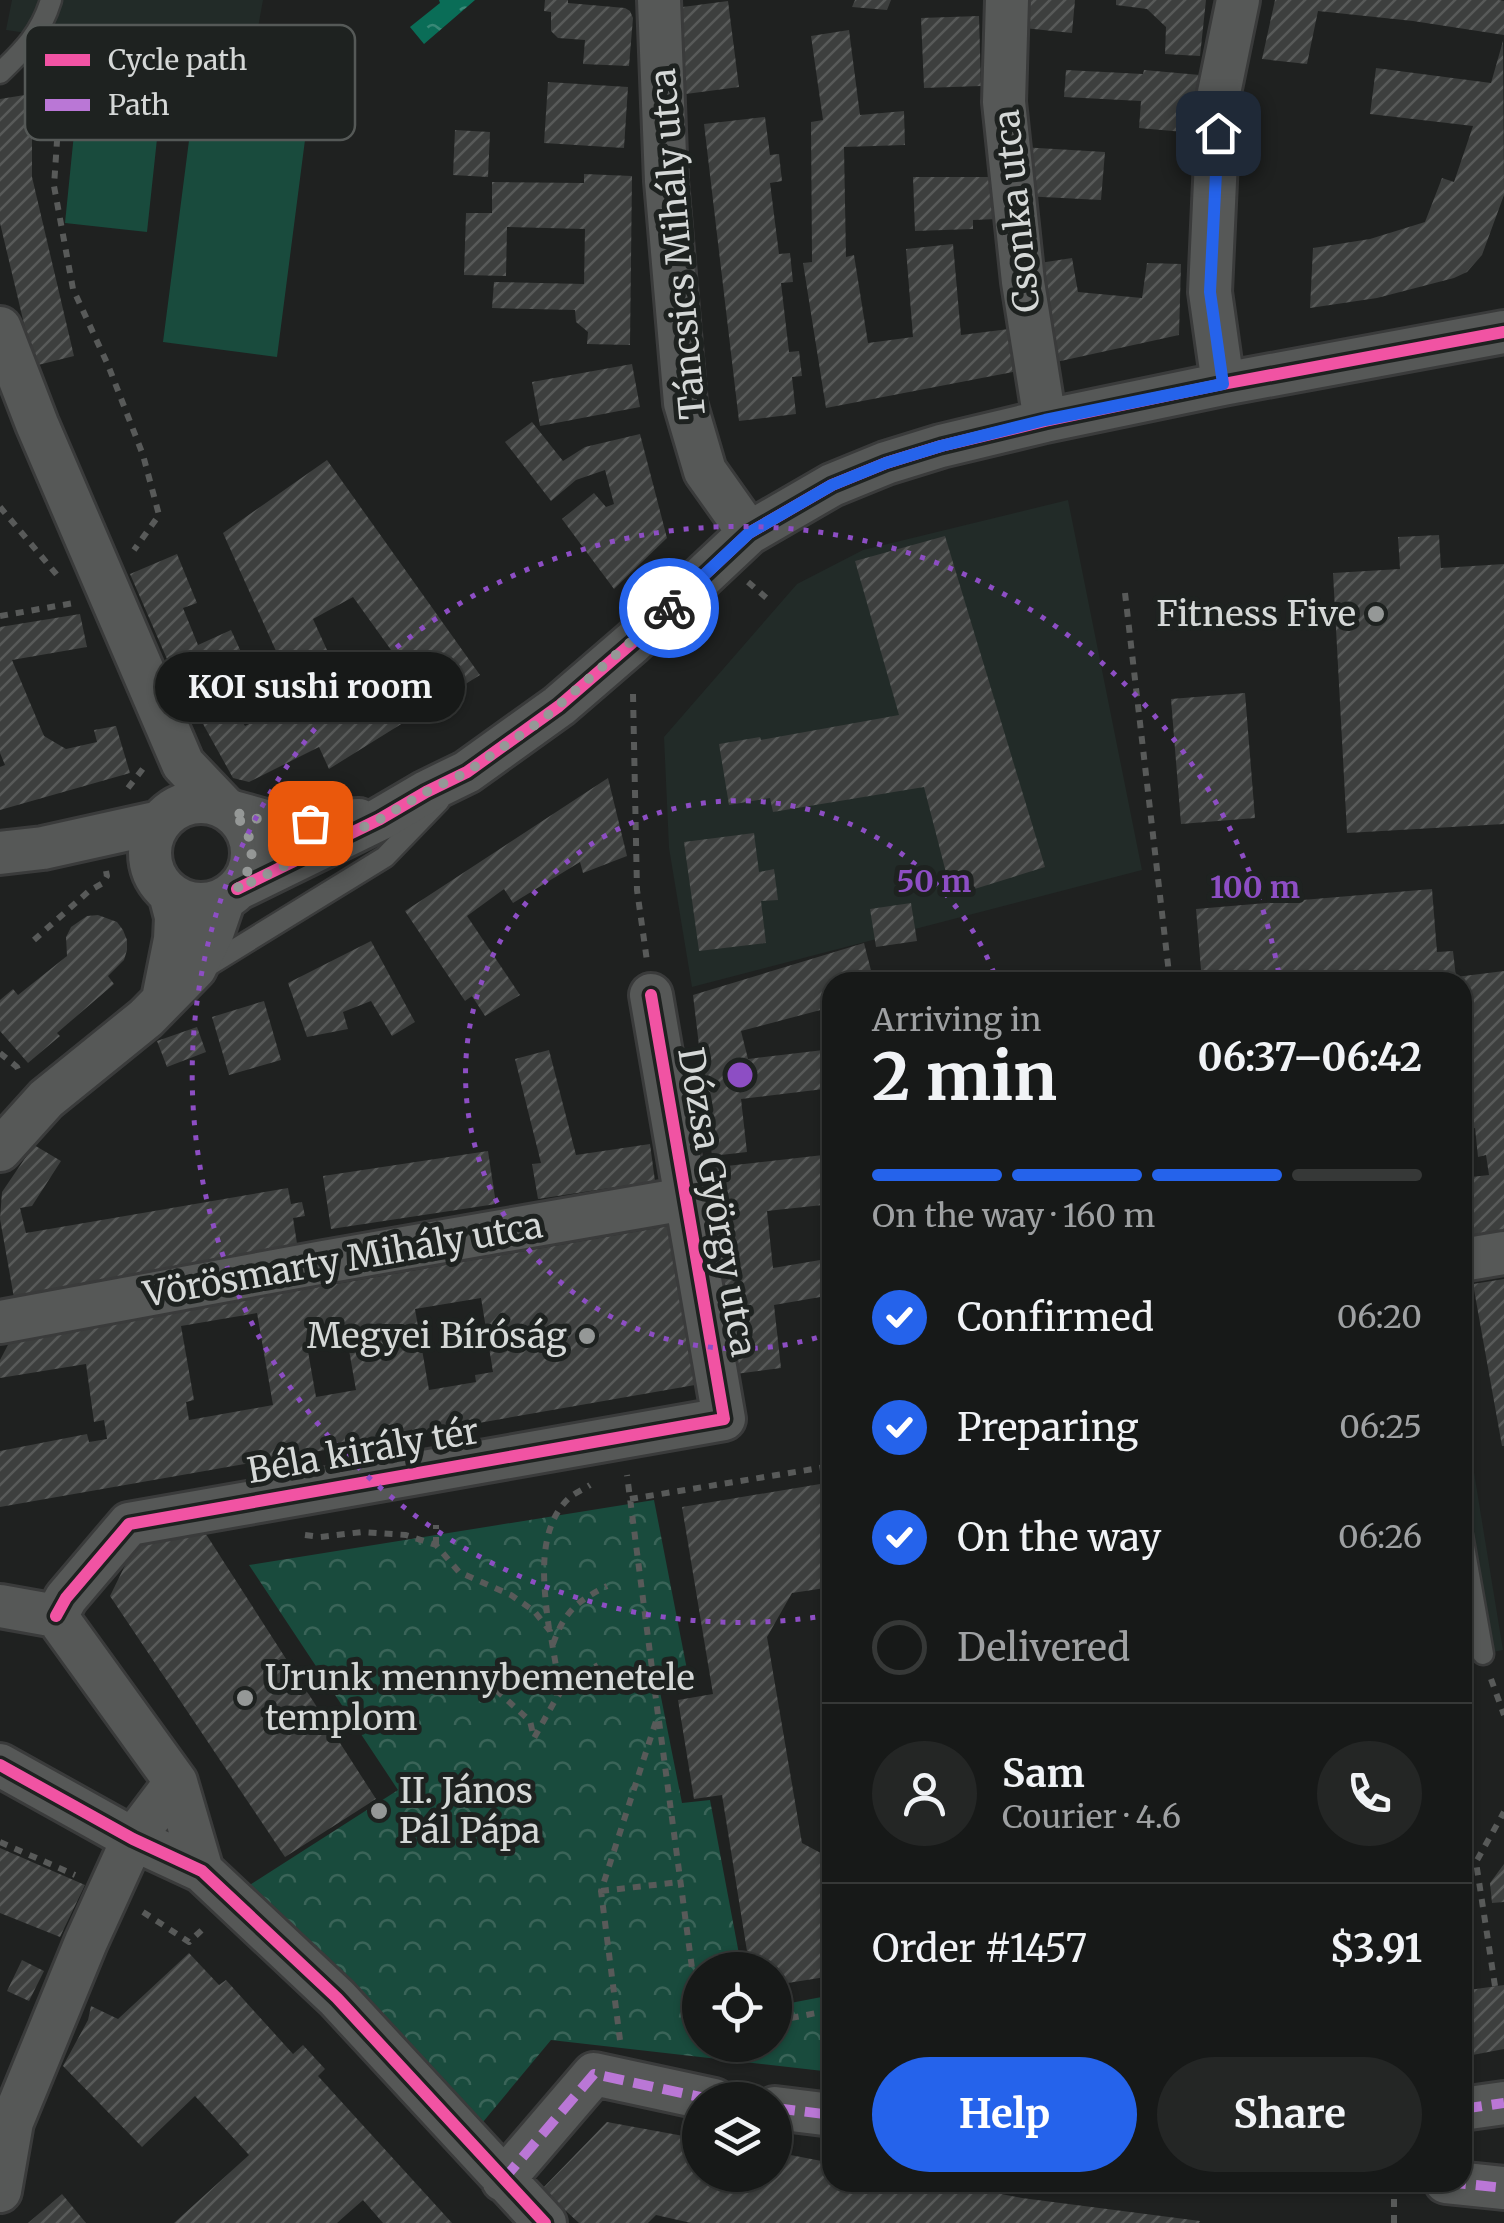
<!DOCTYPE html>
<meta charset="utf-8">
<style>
:root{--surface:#171918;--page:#242625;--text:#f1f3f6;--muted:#9ea0a2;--line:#363837;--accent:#2563eb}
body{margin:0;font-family:Merriweather,serif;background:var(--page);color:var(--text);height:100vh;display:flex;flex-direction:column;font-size:38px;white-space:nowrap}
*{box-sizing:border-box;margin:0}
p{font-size:32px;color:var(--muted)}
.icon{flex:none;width:55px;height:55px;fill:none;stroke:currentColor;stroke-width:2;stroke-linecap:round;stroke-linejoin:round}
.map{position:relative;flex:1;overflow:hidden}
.sheet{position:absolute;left:822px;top:972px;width:650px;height:1220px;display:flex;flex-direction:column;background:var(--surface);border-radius:30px;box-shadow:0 2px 8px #0004,0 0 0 2px var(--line)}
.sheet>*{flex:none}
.tools{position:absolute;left:682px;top:1952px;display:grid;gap:20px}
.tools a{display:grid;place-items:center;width:110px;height:110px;border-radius:50%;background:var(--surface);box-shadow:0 2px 8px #0004,0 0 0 2px var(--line);font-size:50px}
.pin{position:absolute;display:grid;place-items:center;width:85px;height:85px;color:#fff;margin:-42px;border-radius:20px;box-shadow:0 5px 15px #0006}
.courier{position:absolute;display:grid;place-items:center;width:100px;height:100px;margin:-50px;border:8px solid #2563eb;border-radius:50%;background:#fff;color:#222;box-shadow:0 2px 12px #0007}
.bubble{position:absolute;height:70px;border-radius:35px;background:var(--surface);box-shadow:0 2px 8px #0004,0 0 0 2px var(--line);font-size:32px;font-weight:700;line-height:70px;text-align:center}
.summary em{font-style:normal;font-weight:700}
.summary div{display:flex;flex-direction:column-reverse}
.summary{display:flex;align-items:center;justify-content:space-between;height:170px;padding:0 50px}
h1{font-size:65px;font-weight:700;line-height:75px}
.bar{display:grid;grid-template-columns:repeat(4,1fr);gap:15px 10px;align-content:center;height:120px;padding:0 50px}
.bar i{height:12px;border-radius:8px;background:var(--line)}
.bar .on{background:var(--accent)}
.bar p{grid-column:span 4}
.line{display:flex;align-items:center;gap:25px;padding:0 50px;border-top:2px solid var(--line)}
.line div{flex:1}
.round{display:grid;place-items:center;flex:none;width:105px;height:105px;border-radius:52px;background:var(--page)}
ol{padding:0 50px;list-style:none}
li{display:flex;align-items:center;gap:30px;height:110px}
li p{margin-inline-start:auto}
li .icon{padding:10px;border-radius:50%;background:var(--accent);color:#fff;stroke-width:4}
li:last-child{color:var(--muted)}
li i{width:55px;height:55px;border:5px solid var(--line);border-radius:50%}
.cta{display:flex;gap:20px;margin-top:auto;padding:20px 50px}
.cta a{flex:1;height:115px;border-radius:60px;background:var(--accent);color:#fff;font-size:40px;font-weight:700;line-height:115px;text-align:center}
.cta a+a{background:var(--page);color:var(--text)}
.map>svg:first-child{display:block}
.built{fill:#222b28}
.grass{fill:#194b3d}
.park{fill:url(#park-crowns)}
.water{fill:url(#water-ripples)}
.building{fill:url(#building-hatch);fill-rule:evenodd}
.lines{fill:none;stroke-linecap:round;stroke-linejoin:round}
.lane-casing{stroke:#3a3b3b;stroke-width:25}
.street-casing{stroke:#3a3b3b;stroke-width:48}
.path{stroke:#585a59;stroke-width:6;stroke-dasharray:8 8;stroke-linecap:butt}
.lane{stroke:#565857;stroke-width:20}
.street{stroke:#565857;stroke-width:42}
.quiet{stroke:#ba77d6;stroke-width:10;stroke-dasharray:20 10;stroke-linecap:butt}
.cycleway-casing{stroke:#1e2220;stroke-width:19}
.cycleway{stroke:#f153a3;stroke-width:12}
.done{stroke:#959897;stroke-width:10;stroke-dasharray:0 18}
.route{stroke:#2563eb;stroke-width:12}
.ring{fill:none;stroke:#8d4ec4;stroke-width:5;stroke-dasharray:5 10}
.poi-dot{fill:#959897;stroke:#1e2220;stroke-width:4}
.labels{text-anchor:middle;stroke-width:10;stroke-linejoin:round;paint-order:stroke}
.street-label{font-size:35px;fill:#d5d8d7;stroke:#1e2220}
.poi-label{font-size:35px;fill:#d5d8d7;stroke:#1e2220;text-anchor:end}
.key{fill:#1e2220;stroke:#555957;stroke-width:2.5}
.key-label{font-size:28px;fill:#d5d8d7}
.centre{fill:#8d4ec4;stroke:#1e2220;stroke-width:5}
.ring-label{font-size:30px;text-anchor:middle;font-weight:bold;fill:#8d4ec4;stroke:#1e2220;stroke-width:10;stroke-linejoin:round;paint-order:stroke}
</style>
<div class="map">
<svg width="1504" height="2223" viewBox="0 0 1504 2223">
<defs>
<pattern id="park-crowns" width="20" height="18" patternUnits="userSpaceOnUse" patternTransform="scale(2.5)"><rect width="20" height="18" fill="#194b3d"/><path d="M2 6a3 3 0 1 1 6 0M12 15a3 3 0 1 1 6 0" fill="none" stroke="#3a6458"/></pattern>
<pattern id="water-ripples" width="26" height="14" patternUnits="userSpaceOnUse" patternTransform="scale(2.5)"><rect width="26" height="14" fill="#0a6d57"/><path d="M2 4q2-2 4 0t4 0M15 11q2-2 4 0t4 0" fill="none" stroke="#388876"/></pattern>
<pattern id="building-hatch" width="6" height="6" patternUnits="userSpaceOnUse" patternTransform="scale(2.5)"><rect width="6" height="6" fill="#3d3f3e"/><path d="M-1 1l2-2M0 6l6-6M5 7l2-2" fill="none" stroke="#585a59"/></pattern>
</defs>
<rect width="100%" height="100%" fill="#1f2120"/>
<path class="built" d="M12,0H263L251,66L6,30Z
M1068,500L1142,870L692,987L669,848L664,737L797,584L863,550Z
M1462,1399L1503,1650L1463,1658Z"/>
<path class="grass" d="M80,74L163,83L147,232L65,223Z
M195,94L309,109L277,357L163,342Z"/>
<path class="park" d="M654,1500L690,1685L660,1692L682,1803L710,1800L742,1970H700V2045H775V2006L832,1995V2072L551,2040L483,2122L248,1886L398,1790L249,1565Z"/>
<path class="water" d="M439,0H475L424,44L410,27L440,3Z"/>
<path class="building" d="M545,0H568V3L625,8L630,11L633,18L629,66L583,64L585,40L558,38L551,31V12L544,11Z
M855,0H891L887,10L852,7Z
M1027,0H1075L1072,33L1024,28Z
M1116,0H1206L1200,56L1165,54L1166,27L1147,9L1116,5Z
M1275,0H1499L1504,1V35L1413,21L1318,11L1307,64L1262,59Z
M728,1L739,87L686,94L675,8Z
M979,16L981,86L924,88L921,18Z
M849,30L860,115L904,111L905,145L844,147L846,257L854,255L868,343L913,337L906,249L953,244L961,335L1009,329L1013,372L826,408L803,263L812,262L811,122L823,120L811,36Z
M1503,41L1504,195L1482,255L1467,272L1454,278L1377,298L1310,308L1313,248L1370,239L1425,222L1442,178L1454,182L1473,126L1370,114L1376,68L1491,83Z
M1066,70L1143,74L1144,70L1200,75L1195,133L1139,128L1141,101L1064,97Z
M548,82L628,87L624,148L544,143Z
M37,93L32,135V177L74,356L34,366L0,223V99Z
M765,117L770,155L779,154L782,181L770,183L779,254L790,253L793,282L781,283L789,352L799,351L802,376L792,377L796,414L739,421L704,124Z
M455,130L490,132L488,177L453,175Z
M1021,147L1105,152L1101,200L1023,196Z
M584,174L632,176L630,345L587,344L588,332L576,322L575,310L492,308L494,282L584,284L585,229L507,227L506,276L464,275L466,213H492V182L584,183Z
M913,177H996L997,219L973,220V229L915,231Z
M1072,258L1078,292L1142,298L1147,263L1181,264L1179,335L1047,364L1033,264Z
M632,364L640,407L540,426L532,382Z
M532,422L563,461L585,447L640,434L667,538L614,589L562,519L594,493L606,507L614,504L605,470L576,480L551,501L505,442Z
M327,460L480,675L329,769L319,747L249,782L233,778L167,659L130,574L177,554L197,603L183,608L198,645L231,630L252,676L223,690L245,726L298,700L223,533ZM353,597L404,668L350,701L313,619Z
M1439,535L1441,568L1504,564V824L1347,833L1333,573L1400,569L1398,537Z
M945,536L1045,867L952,896L924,787L773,812L770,798L729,805L719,744L760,737L761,740L899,715L855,561Z
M80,614L87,647L12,660L44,736L66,749L97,742L94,730L116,726L130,773L0,810V767L5,765L0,753V627Z
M1245,693L1255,818L1181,824L1171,699Z
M608,778L627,856L583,873L580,862L513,903L504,889L467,916L520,995L485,1016L472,996L465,1001L405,911Z
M754,833L759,872L774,869L778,900L761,901L766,943L699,951L684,842Z
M1432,889L1437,952L1453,951L1456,977L1504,971V1238L1462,1243V1178L1489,1175L1486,1155L1478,1157L1475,1128L1462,1130V982H1361V977L1295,982H1202L1196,909Z
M911,903L917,941L876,947L870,909Z
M98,915L117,922L123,930L127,940V950L124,960L108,976L114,984L57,1033L60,1036L28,1063L0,1031V1000L13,989L18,995L67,956L66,937L71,927L87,916Z
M371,941L415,1022L392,1036L371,1001L343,1012L348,1029L307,1037L288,983Z
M864,943L874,982H832V1007L741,1031L748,1059L832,1049V1088L741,1099L747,1152L712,1156L693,995Z
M264,1001L281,1060L229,1075L212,1017Z
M197,1027L206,1052L167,1067L157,1041Z
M549,1050L576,1155L650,1144L655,1181L538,1199L532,1164L541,1163L515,1059Z
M34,1145L61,1161L32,1206L20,1208L26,1233L288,1188L291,1204L302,1202L305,1216L293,1218L298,1250L14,1298L0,1219L2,1192Z
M488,1151L496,1204L331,1229L323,1176Z
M832,1154V1204L767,1211L773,1268L832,1258V1295L774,1305L781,1368L728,1375L709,1168Z
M668,1226L695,1385L0,1507V1451L87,1434L89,1442L107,1439L104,1420L94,1422L86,1364L0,1378V1360L10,1341ZM481,1298L493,1372L475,1375L476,1382L429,1390L415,1309ZM257,1313L273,1405L189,1420L186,1402L194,1400L181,1326ZM346,1333L356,1390L316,1397L306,1340Z
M1504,1279V1446H1502L1473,1284Z
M832,1482V1587L792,1593L767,1637L802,1843L832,1859V1976L775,1985V1970H750L722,1795L694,1799L678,1700L713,1694L682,1507Z
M204,1531L376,1799L285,1857L110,1596L137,1541Z
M0,1848L85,1885L60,1937L0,1913Z
M1504,1864V1902L1492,1903L1490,1883Z
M189,1953L219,1985L226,1980L293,2054L303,2045L325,2069L318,2076L452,2223H383L363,2200L337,2223H174L249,2155L195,2096L142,2147L63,2066L88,2020L91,2006L118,2019Z
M22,1960L44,1971L29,2001L7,1991Z
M1504,1985V2049L1462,2057V1991Z
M607,2122L700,2139V2175H775V2152L832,2163V2182H940L1022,2198L1200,2221L1199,2223H691L656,2215L648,2223H579L542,2189Z
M62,2194L86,2223H28Z"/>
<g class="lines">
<g class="lane-casing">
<path id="lane" d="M0,73C24,50 41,33 51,0
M203,969L385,857L439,801
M1462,1535L1483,1654"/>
</g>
<g class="street-casing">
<path id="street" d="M659,0L666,181L685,403L705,471L749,533
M1007,0L1004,102L1023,282L1045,421
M0,328L37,424L183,764L223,806
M1223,384L1210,292L1219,93L1238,0
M150 853a51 51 0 1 1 102 0a51 51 0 1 1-102 0Z
M233,812L276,824L359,820
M0,853L43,848L160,822
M237,889L380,819L426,792L467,772L559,706L632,643L749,533L832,485L886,463L941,446L1045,421L1223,384L1504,332
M163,999L175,939L176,917L170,894
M0,1150L46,1099L146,1018L195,968L213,931L224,899
M1462,1260L1504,1253
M0,1322L324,1262L685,1199
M0,1606L56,1616L176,1782L202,1871
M56,1616L66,1598L129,1524L724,1419L651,995
M0,1765L133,1839L202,1871L337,1998L545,2223
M775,2108L832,2115
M1462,2109L1504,2103
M503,2180L594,2074L714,2100
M1446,2182L1504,2188
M0,2191L12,2122L86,1942L133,1839L176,1782"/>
</g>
<path class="path" d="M49,59L57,141L54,186L73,289L108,365L143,455L159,515L134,550
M0,507L57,575
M748,582L770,601
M1125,593L1170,982
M0,616L74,603
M633,694L637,890L647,961
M128,788L145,766
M34,940L89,891L103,883L107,876L106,871
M0,1053L17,1067L20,1074
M630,1499L832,1466
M305,1535L320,1537L362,1532L406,1535L436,1545L459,1572L511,1595L534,1611L550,1631L556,1666L557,1697L534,1738L530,1721L495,1689L452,1671
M436,1545V1525
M549,1629C544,1589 535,1530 569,1498C575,1493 584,1489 590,1485
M553,1644C565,1611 576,1602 607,1586
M1491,1679L1504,1715
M558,1696L567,1683L598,1665
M659,1721L694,1983L700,1989
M0,1842L75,1875
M601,1891L680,1882
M143,1912L189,1942L205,1927
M1495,1986L1476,1862L1504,1812
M829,2011L832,2020
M775,2021L832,2010
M620,2040L601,1891L658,1715L627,1475
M1394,2223V2182"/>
<use href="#lane" class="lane"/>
<use href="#street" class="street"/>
<path class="quiet" d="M775,2108L832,2115
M1462,2109L1504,2103
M503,2180L594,2074L714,2100
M1446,2182L1504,2188"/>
<g class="cycleway-casing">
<path id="cycleway" d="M237,889L380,819L426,792L467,772L559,706L632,643L749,533L832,485L886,463L941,446L1045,421L1223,384L1504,332
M56,1616L66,1598L129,1524L724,1419L651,995
M0,1765L133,1839L202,1871L337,1998L545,2223"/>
</g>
<use href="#cycleway" class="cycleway"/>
</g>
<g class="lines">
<path class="done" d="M310,823L276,824L233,812C256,838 258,861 237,889L380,819L426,792L467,772L542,720L669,608"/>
<path class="route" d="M669,608L749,533L832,485L886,463L941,446L1045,420L1223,384L1210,292L1218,133"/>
</g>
<g class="ring">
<path d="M831 1333A274 274 0 1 1 997 981"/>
<path d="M830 1615A548 548 0 1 1 1280 980"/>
</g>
<g class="poi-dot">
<circle cx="1376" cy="614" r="10"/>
<circle cx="587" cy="1336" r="10"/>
<circle cx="245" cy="1698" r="10"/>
<circle cx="379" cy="1811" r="10"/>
</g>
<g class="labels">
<g class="street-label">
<text transform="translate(1017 211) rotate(-96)" y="12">Csonka utca</text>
<text transform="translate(678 244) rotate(-95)" y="12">Táncsics Mihály utca</text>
<text transform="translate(717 1202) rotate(80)" y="12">Dózsa György utca</text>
<text transform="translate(343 1260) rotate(-10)" y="12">Vörösmarty Mihály utca</text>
<text transform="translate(363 1451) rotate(-10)" y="12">Béla király tér</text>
</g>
<g class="poi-label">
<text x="1356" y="626">Fitness Five</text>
<text x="567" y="1348">Megyei Bíróság</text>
<text x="265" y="1690" text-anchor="start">Urunk mennybemenetele<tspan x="265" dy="40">templom</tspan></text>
<text x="399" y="1803" text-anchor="start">II. János<tspan x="399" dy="40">Pál Pápa</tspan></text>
</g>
</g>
<rect x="25" y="25" width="330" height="115" rx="15" class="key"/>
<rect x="45" y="54" width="45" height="12" fill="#f153a3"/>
<rect x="45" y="99" width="45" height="12" fill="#ba77d6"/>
<g class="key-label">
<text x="108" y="70">Cycle path</text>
<text x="108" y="115">Path</text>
</g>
<circle cx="740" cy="1075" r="15" class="centre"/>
<g class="ring-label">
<text x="934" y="892">50 m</text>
<text x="1255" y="898">100 m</text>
</g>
</svg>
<div class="tools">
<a><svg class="icon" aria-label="locate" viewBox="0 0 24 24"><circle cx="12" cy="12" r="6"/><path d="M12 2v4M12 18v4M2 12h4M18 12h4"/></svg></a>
<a><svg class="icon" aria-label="layers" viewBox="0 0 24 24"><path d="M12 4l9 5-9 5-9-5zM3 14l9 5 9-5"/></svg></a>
</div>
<div class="pin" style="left:310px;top:823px;background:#ea580c"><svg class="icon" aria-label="bag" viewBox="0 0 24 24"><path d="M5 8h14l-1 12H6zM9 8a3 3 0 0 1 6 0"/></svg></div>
<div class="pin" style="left:1218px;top:133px;background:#1f2937"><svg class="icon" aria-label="home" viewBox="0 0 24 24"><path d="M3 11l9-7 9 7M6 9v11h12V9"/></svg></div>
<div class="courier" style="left:669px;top:608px"><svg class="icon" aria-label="bike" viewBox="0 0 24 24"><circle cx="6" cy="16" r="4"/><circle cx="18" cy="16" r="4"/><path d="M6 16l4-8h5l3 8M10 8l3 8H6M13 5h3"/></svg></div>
<div class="bubble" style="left:155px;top:652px;width:310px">KOI sushi room</div>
<section class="sheet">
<div class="summary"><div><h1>2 min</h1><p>Arriving in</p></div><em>06:37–06:42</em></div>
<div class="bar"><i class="on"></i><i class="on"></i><i class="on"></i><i></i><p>On the way · 160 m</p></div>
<ol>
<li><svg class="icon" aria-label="check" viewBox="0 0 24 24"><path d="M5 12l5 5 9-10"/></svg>Confirmed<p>06:20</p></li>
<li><svg class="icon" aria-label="check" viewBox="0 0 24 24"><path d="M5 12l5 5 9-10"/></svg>Preparing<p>06:25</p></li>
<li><svg class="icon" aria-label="check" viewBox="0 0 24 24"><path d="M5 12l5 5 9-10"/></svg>On the way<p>06:26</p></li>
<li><i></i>Delivered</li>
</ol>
<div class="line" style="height:180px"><a class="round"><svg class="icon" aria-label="person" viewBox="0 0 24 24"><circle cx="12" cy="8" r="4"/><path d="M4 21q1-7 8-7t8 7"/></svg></a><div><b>Sam</b><p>Courier · 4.6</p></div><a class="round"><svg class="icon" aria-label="phone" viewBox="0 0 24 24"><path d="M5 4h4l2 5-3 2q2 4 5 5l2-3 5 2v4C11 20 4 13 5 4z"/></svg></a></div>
<div class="line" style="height:130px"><div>Order #1457</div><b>$3.91</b></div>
<div class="cta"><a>Help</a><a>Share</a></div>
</section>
</div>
